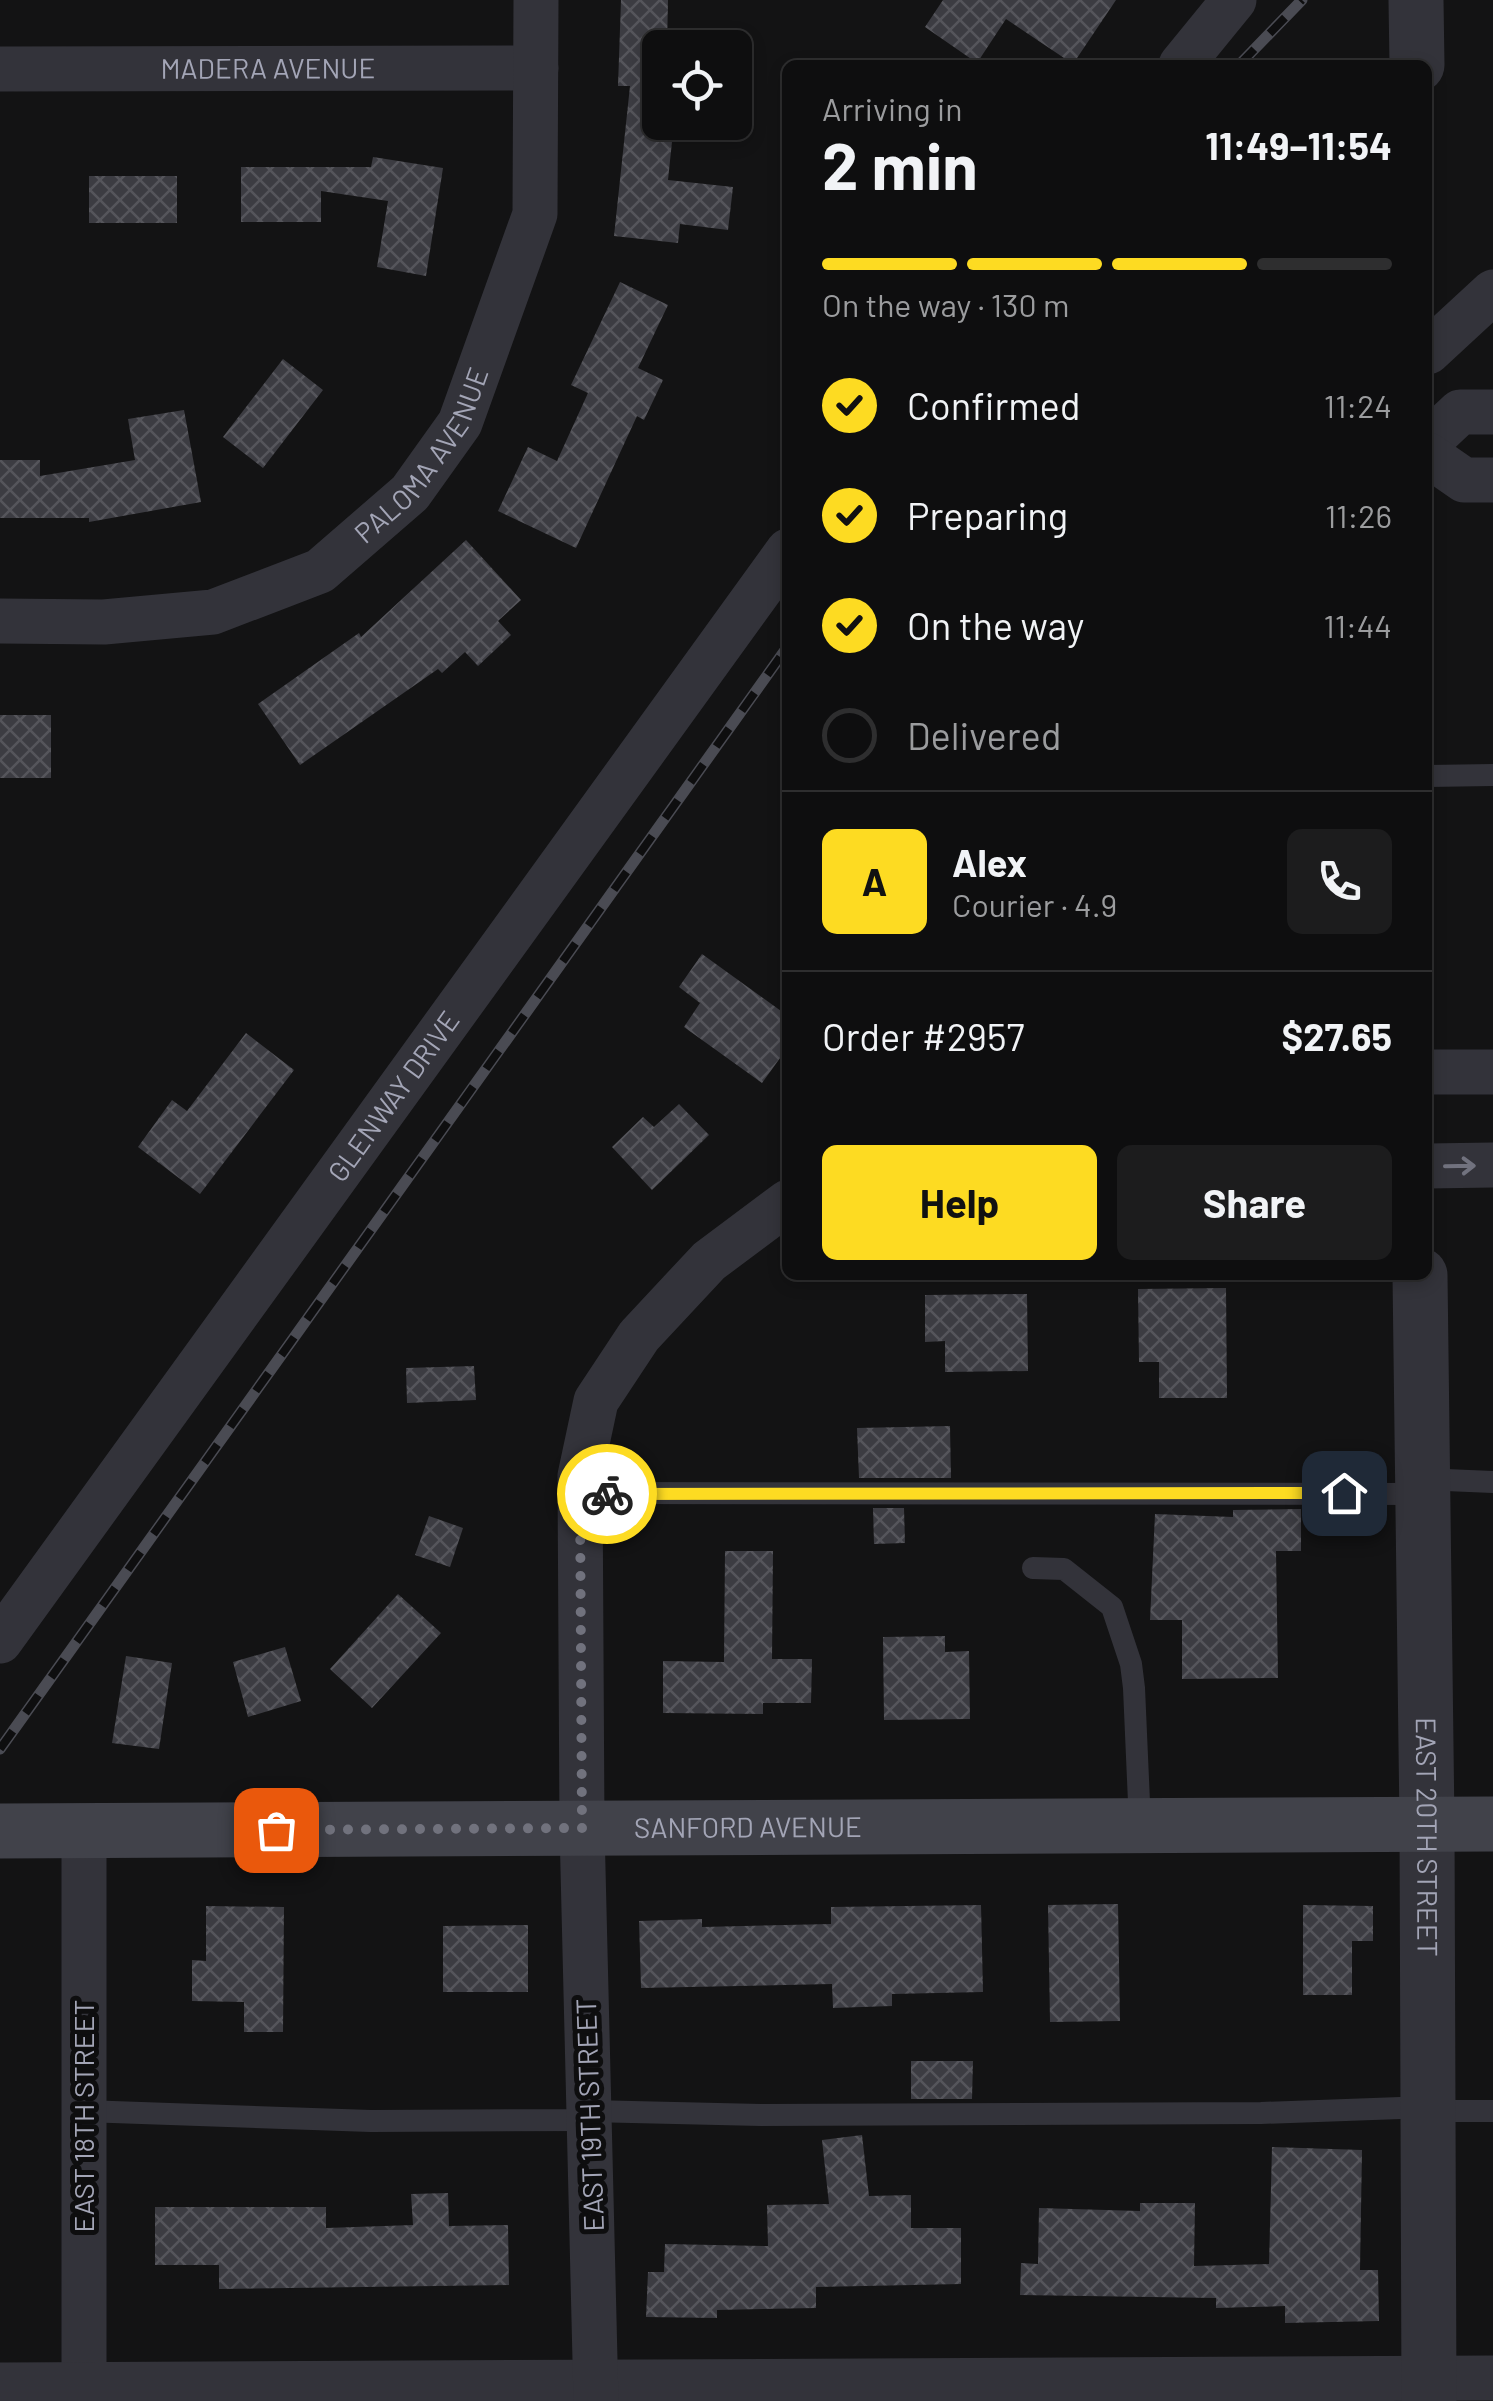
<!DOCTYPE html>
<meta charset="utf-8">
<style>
:root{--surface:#0e0e0f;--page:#1c1c1d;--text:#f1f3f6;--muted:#9b9c9e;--line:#2e2e2f;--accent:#fddb22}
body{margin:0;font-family:Barlow,sans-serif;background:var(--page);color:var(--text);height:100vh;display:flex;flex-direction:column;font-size:38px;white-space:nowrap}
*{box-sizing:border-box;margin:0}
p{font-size:32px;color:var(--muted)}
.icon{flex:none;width:55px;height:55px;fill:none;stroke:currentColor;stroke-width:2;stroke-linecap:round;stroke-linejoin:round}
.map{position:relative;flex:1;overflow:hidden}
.panel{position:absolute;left:782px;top:60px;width:650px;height:1220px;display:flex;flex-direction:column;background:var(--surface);border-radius:15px;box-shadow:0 5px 15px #0003,0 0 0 2px var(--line)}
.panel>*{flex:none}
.tools{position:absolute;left:642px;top:30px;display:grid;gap:20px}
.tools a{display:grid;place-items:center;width:110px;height:110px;border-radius:15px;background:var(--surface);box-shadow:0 5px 15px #0003,0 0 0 2px var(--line);font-size:50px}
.pin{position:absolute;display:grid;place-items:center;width:85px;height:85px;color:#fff;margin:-42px;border-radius:20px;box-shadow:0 5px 15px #0006}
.courier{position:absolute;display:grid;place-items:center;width:100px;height:100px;margin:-50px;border:8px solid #fddb22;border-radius:50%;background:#fff;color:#222;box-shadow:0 2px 12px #0007}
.headline em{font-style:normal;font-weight:700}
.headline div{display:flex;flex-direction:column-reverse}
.headline{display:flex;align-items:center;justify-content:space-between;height:170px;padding:0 40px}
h1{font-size:65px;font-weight:700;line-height:75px}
.bar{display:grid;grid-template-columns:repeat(4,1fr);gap:15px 10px;align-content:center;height:120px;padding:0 40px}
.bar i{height:12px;border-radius:8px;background:var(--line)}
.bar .current{background:var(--accent)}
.bar p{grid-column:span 4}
.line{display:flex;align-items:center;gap:25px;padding:0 40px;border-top:2px solid var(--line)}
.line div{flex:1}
.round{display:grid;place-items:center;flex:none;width:105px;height:105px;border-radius:15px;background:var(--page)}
ol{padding:0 40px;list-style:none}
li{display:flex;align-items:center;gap:30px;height:110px}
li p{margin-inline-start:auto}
li .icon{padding:10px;border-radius:50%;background:var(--accent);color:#111;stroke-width:4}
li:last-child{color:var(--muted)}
li i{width:55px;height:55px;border:5px solid var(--line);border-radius:50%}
.primary-button{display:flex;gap:20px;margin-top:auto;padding:20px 40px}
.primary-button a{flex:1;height:115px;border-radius:15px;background:var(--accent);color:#111;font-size:40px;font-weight:700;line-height:115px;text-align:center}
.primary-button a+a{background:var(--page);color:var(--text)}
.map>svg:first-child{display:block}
.building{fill:url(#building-cross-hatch)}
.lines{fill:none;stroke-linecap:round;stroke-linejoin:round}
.service{stroke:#33333a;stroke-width:22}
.minor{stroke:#33333a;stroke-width:45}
.tertiary{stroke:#33333a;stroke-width:55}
.secondary{stroke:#41424a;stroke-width:55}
.rail-casing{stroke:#4a4b53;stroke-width:11}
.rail{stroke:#0e0e0f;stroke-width:8;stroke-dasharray:22;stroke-linecap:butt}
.oneway{stroke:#71727e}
.done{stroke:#71727d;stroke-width:10;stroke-dasharray:0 18}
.route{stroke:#fddb22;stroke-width:12}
.labels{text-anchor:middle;stroke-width:10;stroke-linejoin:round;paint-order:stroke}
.street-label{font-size:28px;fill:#a3a5b6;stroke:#0e0e0f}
</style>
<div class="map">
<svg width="1493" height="2401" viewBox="0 0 1493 2401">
<defs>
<pattern id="building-cross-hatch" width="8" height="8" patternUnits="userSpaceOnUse" patternTransform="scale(2.5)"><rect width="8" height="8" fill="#3c3c42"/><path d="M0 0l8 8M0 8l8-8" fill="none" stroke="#55555b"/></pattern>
</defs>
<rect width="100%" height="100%" fill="#131314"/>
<path class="building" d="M621,0H668L667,48H660V130L673,132L668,180L733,187L728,230L680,224L678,243L614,236L630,86H618Z
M943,0H1116L1073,64L1006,19L977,63L925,27Z
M373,157L443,168L426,276L377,267L388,201L321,191V222H241V167H371Z
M89,176H177V223H89Z
M620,282L668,305L638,368L663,380L644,420L637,416L576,548L498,511L528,447L557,461L588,393L571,385Z
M283,359L323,390L263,468L223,437Z
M184,410L201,502L89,522V518H0V460H40V476L135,460L128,419Z
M466,540L521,600L498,621L511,635L478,666L465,652L442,673L438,669L300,765L258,704L359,633L361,637Z
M0,715H51V778H0Z
M702,954L788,1016V1047L762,1083L684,1027L700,1003L679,987Z
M246,1033L294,1070L200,1194L138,1147L172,1100L187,1111Z
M679,1104L709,1135L652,1190L612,1147L643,1117L654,1127Z
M1226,1288L1227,1398H1159V1362H1139L1138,1289Z
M1027,1294L1028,1371L945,1372V1341L925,1342V1295Z
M474,1366L476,1400L407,1403L406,1368Z
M950,1426L951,1478H859L857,1428Z
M873,1508H904L905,1543L874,1544Z
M1301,1509V1551H1276L1278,1678L1182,1679V1620H1150L1155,1514L1233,1517V1510Z
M429,1516L463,1528L450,1567L415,1555Z
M725,1551H773L772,1659H812L811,1703H763V1714L663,1713V1661L724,1662Z
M398,1594L441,1633L372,1708L330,1669Z
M945,1636V1652L969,1651L970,1719L884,1720L883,1637Z
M285,1647L301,1701L248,1717L233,1662Z
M126,1656L172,1663L159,1749L112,1743Z
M1118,1904L1120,2021L1050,2022L1048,1905Z
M981,1905L983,1992L892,1994V2006L833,2008L832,1984L641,1988L639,1921L702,1919V1927L831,1924V1907Z
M1303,1905L1373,1906V1941H1352V1995H1303Z
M206,1906L284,1907L283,2032H244V2002L192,2001V1960L206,1961Z
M528,1925V1992H443V1926Z
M911,2061H973L972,2099H911Z
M862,2135L869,2196L911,2195V2228H961V2284L816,2287V2308L717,2310V2318L646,2317L648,2272H664L665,2244L768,2246L767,2205L829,2204L822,2140Z
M1272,2147L1362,2150L1360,2270H1378L1379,2321L1285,2323V2306L1216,2308V2298L1020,2295L1021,2263L1038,2264L1039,2208L1140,2211V2203H1195L1194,2266L1269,2264Z
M448,2193L449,2226L508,2225L509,2285L219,2289V2265H155V2207H326V2228L413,2225L411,2194Z"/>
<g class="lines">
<path class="service" d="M1428,776L1493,775
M1422,1479L1493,1482
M580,1493L1423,1494
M1033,1568L1064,1569L1112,1607L1131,1664L1134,1688L1140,1825
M84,2111L371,2121L590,2120
M589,2111L761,2115L1261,2113L1428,2107
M1428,2111H1493"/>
<g class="minor">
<path d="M1181,65L1234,0"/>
<path id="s1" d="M0,69L536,68"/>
<path d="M1428,352L1493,292"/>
<path d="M1428,442L1460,412H1493"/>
<path d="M1428,455L1464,480H1493"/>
<path id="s2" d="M0,621L104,622L213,612L320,571L410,493L460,423L535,214L536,0"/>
<path d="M1428,1072H1493"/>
<path d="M1428,1166L1493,1165"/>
<path id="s3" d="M0,1641L788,551"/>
<path d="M84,1830V2401"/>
<path d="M0,2385L1493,2378"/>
<path d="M596,2401L582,1828L580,1476L596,1401L639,1336L709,1261L788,1202"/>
</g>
<g class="tertiary">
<path d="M1416,0L1417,65"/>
<path id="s4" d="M1420,1275L1427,1824L1429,2401"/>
</g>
<path class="secondary" id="s5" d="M0,1831L1493,1824"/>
<g class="rail-casing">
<path id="rail" d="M1239,65L1302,0
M0,1749L788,646"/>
</g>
<use href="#rail" class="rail"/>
</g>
<defs><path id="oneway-shaft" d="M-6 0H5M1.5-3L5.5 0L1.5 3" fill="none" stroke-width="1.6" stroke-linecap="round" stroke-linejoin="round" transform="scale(2.5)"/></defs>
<use class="oneway" href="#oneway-shaft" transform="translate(1460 1166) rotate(-1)"/>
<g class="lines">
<path class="done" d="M276,1830L582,1828L580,1493L607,1494"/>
<path class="route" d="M607,1494L1344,1493"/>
</g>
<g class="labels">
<g class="street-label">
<text dy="10" stroke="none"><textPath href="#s1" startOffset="268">MADERA AVENUE</textPath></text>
<text dy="10" stroke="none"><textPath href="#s2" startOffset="485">PALOMA AVENUE</textPath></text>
<text dy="10" stroke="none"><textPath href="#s3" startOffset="672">GLENWAY DRIVE</textPath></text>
<text dy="10" stroke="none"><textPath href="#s5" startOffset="748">SANFORD AVENUE</textPath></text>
<text dy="10" stroke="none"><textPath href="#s4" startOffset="562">EAST 20TH STREET</textPath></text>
<text transform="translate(590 2115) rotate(-92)" y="10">EAST 19TH STREET</text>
<text transform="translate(84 2116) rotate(-90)" y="10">EAST 18TH STREET</text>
</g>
</g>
</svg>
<div class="tools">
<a><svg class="icon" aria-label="locate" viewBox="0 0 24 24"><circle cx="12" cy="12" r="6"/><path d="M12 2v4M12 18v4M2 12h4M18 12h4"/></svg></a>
</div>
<div class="pin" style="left:276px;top:1830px;background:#ea580c"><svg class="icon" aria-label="bag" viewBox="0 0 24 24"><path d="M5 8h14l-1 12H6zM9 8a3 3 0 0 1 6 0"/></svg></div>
<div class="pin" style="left:1344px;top:1493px;background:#1f2937"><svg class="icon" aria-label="home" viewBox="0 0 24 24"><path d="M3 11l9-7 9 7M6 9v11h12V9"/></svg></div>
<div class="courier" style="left:607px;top:1494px"><svg class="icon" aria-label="bike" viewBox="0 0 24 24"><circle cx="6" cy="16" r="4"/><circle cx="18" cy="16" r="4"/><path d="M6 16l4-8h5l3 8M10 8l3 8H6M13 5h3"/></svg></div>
<section class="panel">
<div class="headline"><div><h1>2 min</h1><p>Arriving in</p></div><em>11:49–11:54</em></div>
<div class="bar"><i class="current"></i><i class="current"></i><i class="current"></i><i></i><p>On the way · 130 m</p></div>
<ol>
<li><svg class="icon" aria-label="check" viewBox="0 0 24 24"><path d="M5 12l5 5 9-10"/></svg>Confirmed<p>11:24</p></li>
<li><svg class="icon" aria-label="check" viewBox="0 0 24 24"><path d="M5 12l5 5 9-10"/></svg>Preparing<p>11:26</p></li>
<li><svg class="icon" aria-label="check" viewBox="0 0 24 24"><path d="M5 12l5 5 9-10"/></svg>On the way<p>11:44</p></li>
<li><i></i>Delivered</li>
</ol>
<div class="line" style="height:180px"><b class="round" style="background:var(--accent);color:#111">A</b><div><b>Alex</b><p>Courier · 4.9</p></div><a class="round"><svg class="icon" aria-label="phone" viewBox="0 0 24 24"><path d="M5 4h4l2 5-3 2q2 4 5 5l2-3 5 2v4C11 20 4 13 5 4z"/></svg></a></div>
<div class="line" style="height:130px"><div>Order #2957</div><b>$27.65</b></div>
<div class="primary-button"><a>Help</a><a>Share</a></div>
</section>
</div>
